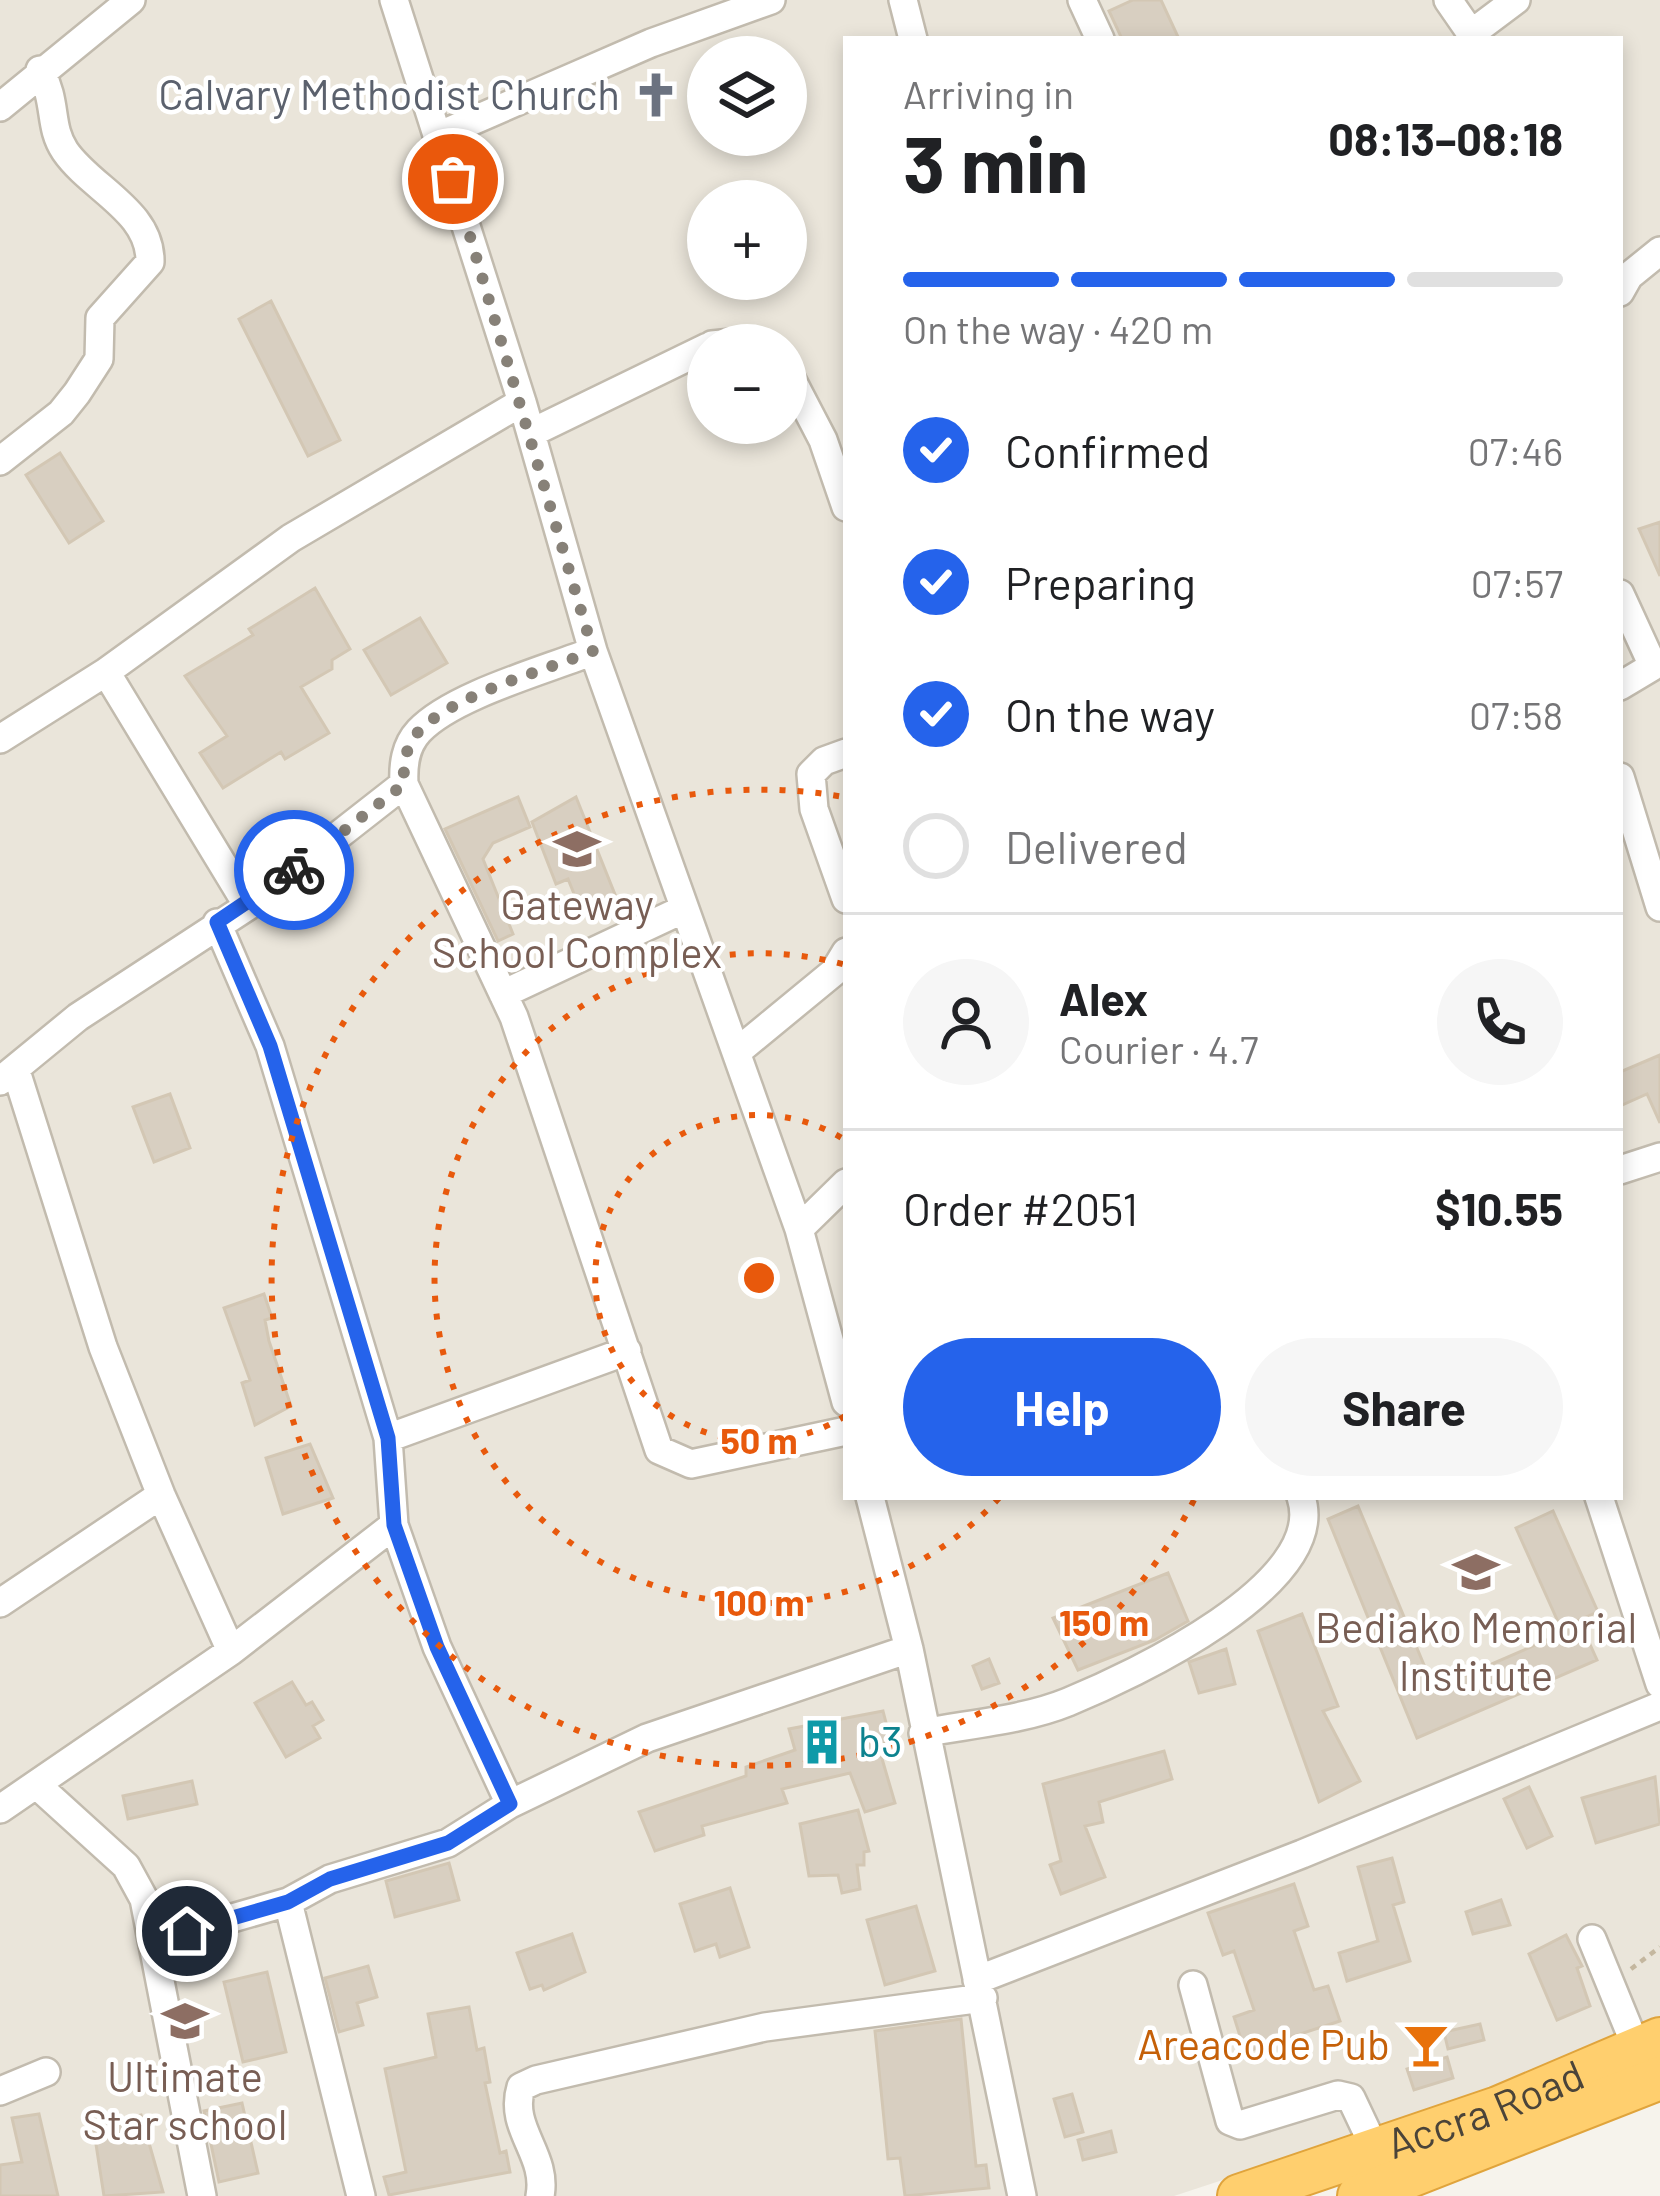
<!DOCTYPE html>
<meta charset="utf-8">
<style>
:root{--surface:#fff;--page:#f6f6f6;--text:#202124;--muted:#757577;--line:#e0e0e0;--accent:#2563eb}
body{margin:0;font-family:Barlow,sans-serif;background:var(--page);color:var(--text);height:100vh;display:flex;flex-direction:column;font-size:45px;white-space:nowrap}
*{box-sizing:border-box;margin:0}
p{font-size:39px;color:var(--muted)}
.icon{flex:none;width:66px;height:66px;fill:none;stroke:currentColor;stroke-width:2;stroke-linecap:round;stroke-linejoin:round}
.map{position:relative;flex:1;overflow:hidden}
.side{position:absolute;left:843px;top:36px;width:780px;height:1464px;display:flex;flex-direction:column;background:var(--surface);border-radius:0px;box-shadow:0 6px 18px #0003}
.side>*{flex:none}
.fabs{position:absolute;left:687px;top:36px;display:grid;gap:24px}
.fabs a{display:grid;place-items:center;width:120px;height:120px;border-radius:50%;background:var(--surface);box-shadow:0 6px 18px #0003;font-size:60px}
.pin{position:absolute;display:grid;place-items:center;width:102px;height:102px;color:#fff;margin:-51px;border:6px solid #fff;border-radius:50%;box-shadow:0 3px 12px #0007}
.courier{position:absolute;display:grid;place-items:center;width:120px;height:120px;margin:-60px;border:9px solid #2563eb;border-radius:50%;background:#fff;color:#222;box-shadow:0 3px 15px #0007}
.head em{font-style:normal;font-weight:700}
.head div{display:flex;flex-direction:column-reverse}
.head{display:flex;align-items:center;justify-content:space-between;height:204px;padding:0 60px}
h1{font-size:78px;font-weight:700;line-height:90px}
.bar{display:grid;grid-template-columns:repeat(4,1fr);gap:18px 12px;align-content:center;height:144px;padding:0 60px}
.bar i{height:15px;border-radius:9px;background:var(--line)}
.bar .on{background:var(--accent)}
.bar p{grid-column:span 4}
.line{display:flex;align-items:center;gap:30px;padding:0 60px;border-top:3px solid var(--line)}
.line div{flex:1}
.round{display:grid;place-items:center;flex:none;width:126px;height:126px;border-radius:63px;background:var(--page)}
ol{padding:0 60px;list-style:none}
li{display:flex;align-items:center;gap:36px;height:132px}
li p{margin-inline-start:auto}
li .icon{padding:12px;border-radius:50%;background:var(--accent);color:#fff;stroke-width:4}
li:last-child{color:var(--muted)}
li i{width:66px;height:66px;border:6px solid var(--line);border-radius:50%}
.primary-button{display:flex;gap:24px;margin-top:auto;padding:24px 60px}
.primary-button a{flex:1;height:138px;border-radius:72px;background:var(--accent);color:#fff;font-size:48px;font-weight:700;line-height:138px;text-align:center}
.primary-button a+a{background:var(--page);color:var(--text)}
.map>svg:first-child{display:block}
.residential{fill:#eae5da;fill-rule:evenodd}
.building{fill:#d8cfc1;stroke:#d3c7b4;stroke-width:3}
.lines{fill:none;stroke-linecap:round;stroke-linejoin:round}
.minor-casing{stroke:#c2bbae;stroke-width:32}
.highway-casing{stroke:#e0a43c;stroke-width:46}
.path{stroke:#c4b79f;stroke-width:4.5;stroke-dasharray:6 6;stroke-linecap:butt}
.minor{stroke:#fff;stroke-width:27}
.highway{stroke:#ffcf6e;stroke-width:42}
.done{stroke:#878178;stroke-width:12;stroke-dasharray:0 21.6}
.route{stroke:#2563eb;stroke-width:15}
.ring{fill:none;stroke:#e8590c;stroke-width:6;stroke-dasharray:6 12}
.labels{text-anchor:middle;stroke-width:9;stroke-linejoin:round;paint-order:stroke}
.worship-label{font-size:42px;fill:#5b616d;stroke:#fff;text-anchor:end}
.education-label{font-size:42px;fill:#785e54;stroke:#fff}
.culture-label{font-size:42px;fill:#0d838f;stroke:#fff;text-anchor:start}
.food-label{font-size:42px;fill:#c56008;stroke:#fff;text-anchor:end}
.street-label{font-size:42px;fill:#4b4439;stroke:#fff}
.centre{fill:#e8590c;stroke:#fff;stroke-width:6}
.ring-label{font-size:36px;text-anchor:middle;font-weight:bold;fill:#e8590c;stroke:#fff;stroke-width:9;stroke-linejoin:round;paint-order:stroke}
</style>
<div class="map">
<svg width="1660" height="2196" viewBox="0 0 1660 2196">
<rect width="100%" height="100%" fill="#f6f3ec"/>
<path class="residential" d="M0,0H1660V2022L1533,2078L1174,2196H0ZM846,39H1620V1497H846ZM708,57H786V135H708ZM708,201H786V279H708ZM708,345H786V423H708Z"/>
<path class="building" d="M1133,0H1161L1179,39H1122L1109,11Z
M271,301L340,440L308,456L239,319Z
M60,453L103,521L69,543L26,475Z
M1660,522V576L1639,529Z
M315,588L350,649L332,660V669L301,687L329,733L285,759L281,752L223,788L200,753L227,736L185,676L253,635L249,629Z
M420,618L447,663L391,695L364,650Z
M518,797L530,827L493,843L483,859L513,934L498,941L445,829Z
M576,797L616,897L581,911L568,879L556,884L532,822Z
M1660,1055V1123L1647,1094L1620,1106V1072Z
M170,1094L190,1148L154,1162L133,1107Z
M264,1294L272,1318L265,1320L269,1341L291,1406L255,1425L242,1383L250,1380L224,1308Z
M310,1444L333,1498L283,1514L266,1458Z
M1358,1506L1434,1689L1563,1633L1516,1528L1553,1511L1598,1612L1579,1620L1597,1660L1417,1738L1328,1519Z
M1168,1573L1188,1621L1155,1640L1078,1670L1053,1618Z
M1302,1614L1338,1706L1323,1711L1360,1781L1319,1802L1258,1631Z
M1226,1649L1235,1684L1199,1693L1189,1662Z
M989,1659L999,1683L982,1689L973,1666Z
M292,1682L306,1705L312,1702L323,1720L313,1726L320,1738L286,1757L255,1703Z
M883,1711L891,1742L878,1745L895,1803L865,1812L850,1773L782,1789L787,1803L702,1826L704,1835L655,1851L639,1812L746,1776V1767L795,1750L789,1729Z
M1164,1751L1172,1779L1099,1802L1103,1822L1085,1826L1105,1877L1061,1894L1050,1865L1061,1861L1043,1784Z
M1655,1777L1660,1824L1596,1843L1582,1798Z
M192,1781L197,1804L128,1819L123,1796Z
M1529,1787L1552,1836L1527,1848L1504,1799Z
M858,1810L869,1851L864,1852V1865H857L860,1889L842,1893L838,1875L809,1876L800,1824Z
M1392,1858L1404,1902L1393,1905L1410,1961L1347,1981L1339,1953L1378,1941L1358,1867Z
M449,1863L459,1900L395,1917L386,1881Z
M1294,1884L1308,1926L1294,1931L1314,1990L1328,1986L1340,2021L1245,2052L1234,2017L1254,2010L1234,1951L1223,1955L1208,1913Z
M730,1888L749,1947L720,1957L716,1944L695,1951L680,1904Z
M1501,1900L1510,1925L1473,1934L1466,1912Z
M916,1906L935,1971L885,1985L867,1920Z
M572,1934L585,1972L544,1990L542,1985L530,1989L517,1953Z
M1566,1935L1582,1966L1577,1968L1590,2006L1557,2020L1529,1954Z
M368,1966L377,1997L357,2003L363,2025L339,2032L325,1978Z
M267,1972L286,2052L243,2062L224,1982Z
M469,2007L477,2050L484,2048L490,2082L485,2083L500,2153L506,2151L510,2172L389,2195L384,2177L406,2172L385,2069L436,2057L428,2014Z
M961,2019L976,2166L986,2165L989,2188L905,2196L900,2158L888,2159L875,2031Z
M1480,2024L1484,2040L1448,2049L1444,2032Z
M1447,2057L1453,2078L1414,2090L1407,2069Z
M1072,2094L1083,2132L1065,2137L1054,2099Z
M242,2103L258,2173L219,2182L204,2111Z
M39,2114L58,2196H0V2165L22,2162L12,2118Z
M141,2115L163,2192L104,2196L93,2125Z
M1111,2131L1116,2152L1083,2160L1078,2140Z"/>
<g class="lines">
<g class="minor-casing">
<path id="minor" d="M394,0L522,402L593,651L799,1229L846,1402
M903,0L913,39
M1082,0L1100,39
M1448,0L1475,39
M1472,33L1516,0
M0,107L131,0
M440,135L651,43L771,0
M1620,292L1629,276L1660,251
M712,345L752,341L761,345
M786,369L823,440L846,507
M531,433L708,347
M0,461L61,413L77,393L99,359L100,318L150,262C151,211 91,189 65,151C48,125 58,104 40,70
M1620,594L1653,666
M106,672L248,906
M1620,686L1660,662
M0,739L106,672L291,538L522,402
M846,753L824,761L811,774L814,809L846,899
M1620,777L1660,907
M404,784L514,1017L659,1450L691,1464L846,1431
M217,923L270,1046L388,1438L394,1525L437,1647L510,1804
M503,994L684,909
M738,1051L834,972L846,952
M16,1071L103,1347L161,1495L231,1651
M0,1081L78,1017L248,906L404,784C403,765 405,746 419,731C453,695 546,670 593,651
M1620,1170L1660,1157
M799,1229L846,1183
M388,1438L627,1351
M870,1497L909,1649L1022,2196
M1599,1497L1660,1684
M0,1603L161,1495
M923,1733C970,1724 1024,1720 1068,1702C1131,1676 1330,1584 1301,1497
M39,1787L126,1866L144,1899L202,2196
M0,1809L231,1651L394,1525
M288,1902L361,2196
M1592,1939L1637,2049
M157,1946L187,1931L288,1902L330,1879L448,1843L510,1804L647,1738L909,1649
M977,1980L1302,1854L1660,1706
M1193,1985L1230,2121L1240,2125L1338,2095L1351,2098L1377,2153
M0,2091L46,2072
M540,2196C548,2154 508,2129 521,2087L536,2080L765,2027L983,1998"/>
</g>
<g class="highway-casing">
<g id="highway">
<path id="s1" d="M1239,2196L1498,2108L1660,2039"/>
<path d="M1359,2196L1660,2078"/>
</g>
</g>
<path class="path" d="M1631,1969L1660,1947"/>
<use href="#minor" class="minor"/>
<use href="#highway" class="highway"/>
</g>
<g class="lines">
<path class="done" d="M294,870L404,784C403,765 405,746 419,731C453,695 546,670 593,651L453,179"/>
<path class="route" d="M187,1931L288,1902L330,1879L448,1843L510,1804L437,1647L394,1525L388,1438L270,1046L217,922L294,870"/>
</g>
<g class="ring">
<path d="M845 1416A163 163 0 1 1 845 1140"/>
<path d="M999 1498A325 325 0 1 1 846 965"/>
<path d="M1194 1500A488 488 0 1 1 844 797"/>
</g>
<defs>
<g id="church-bare" transform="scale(3.6)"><path d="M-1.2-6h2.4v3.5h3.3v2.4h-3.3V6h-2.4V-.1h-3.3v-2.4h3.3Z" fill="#6b7280" stroke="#fff" stroke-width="2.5" paint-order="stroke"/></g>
<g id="school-bare" transform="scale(3.6)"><path d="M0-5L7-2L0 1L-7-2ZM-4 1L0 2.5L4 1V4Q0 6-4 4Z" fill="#8d6e63" stroke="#fff" stroke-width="2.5" paint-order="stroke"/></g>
<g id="building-bare" transform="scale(3.6)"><path d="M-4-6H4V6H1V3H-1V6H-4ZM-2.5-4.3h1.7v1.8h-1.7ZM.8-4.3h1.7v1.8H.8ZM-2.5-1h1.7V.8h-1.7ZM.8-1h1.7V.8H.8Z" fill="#0f9aa8" stroke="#fff" stroke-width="2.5" paint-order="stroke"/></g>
<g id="bar-bare" transform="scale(3.6)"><path d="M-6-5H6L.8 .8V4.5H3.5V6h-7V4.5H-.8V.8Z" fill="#e8710a" stroke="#fff" stroke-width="2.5" paint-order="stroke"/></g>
</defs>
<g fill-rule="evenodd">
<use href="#church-bare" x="656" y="95"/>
<use href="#school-bare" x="577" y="849"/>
<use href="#school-bare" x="1476" y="1572"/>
<use href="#building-bare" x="822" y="1742"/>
<use href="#school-bare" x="185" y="2021"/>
<use href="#bar-bare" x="1426" y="2045"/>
</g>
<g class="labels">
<g class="worship-label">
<text x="620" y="110">Calvary Methodist Church</text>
</g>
<g class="education-label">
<text x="577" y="920">Gateway<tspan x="577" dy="48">School Complex</tspan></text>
<text x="1476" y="1643">Bediako Memorial<tspan x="1476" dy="48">Institute</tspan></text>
<text x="185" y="2092">Ultimate<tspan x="185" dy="48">Star school</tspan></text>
</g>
<g class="culture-label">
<text x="858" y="1757">b3</text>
</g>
<g class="food-label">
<text x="1390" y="2060">Areacode Pub</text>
</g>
<g class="street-label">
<text dy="15" stroke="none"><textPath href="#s1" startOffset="261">Accra Road</textPath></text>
</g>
</g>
<circle cx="759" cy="1278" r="18" class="centre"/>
<g class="ring-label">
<text x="759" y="1454">50 m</text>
<text x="759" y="1616">100 m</text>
<text x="1104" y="1636">150 m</text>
</g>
</svg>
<div class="fabs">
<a><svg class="icon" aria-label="layers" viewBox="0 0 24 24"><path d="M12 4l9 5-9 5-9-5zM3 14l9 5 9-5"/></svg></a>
<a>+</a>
<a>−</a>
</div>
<div class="pin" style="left:453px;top:179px;background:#ea580c"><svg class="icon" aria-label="bag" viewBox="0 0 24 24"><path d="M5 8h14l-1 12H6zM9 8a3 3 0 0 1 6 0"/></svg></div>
<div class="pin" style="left:187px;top:1931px;background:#1f2937"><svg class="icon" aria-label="home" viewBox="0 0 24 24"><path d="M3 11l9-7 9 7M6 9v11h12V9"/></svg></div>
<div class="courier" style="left:294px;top:870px"><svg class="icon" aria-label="bike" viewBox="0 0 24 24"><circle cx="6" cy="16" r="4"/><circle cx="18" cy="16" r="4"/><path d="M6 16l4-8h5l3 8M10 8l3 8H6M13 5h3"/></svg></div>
<section class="side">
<div class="head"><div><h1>3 min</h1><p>Arriving in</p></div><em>08:13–08:18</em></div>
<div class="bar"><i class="on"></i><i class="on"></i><i class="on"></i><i></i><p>On the way · 420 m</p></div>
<ol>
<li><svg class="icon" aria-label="check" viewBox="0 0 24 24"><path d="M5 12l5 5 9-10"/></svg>Confirmed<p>07:46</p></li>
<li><svg class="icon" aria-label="check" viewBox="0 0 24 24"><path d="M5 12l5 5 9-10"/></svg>Preparing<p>07:57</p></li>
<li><svg class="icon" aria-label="check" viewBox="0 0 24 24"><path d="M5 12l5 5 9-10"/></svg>On the way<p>07:58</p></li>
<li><i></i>Delivered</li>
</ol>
<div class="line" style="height:216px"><a class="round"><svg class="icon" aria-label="person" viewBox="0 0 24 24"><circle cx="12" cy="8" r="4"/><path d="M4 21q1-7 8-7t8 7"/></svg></a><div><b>Alex</b><p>Courier · 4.7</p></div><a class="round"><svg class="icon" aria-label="phone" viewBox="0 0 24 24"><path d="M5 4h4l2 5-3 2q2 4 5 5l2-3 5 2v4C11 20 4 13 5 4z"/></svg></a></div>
<div class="line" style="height:156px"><div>Order #2051</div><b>$10.55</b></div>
<div class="primary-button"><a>Help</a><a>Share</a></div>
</section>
</div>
